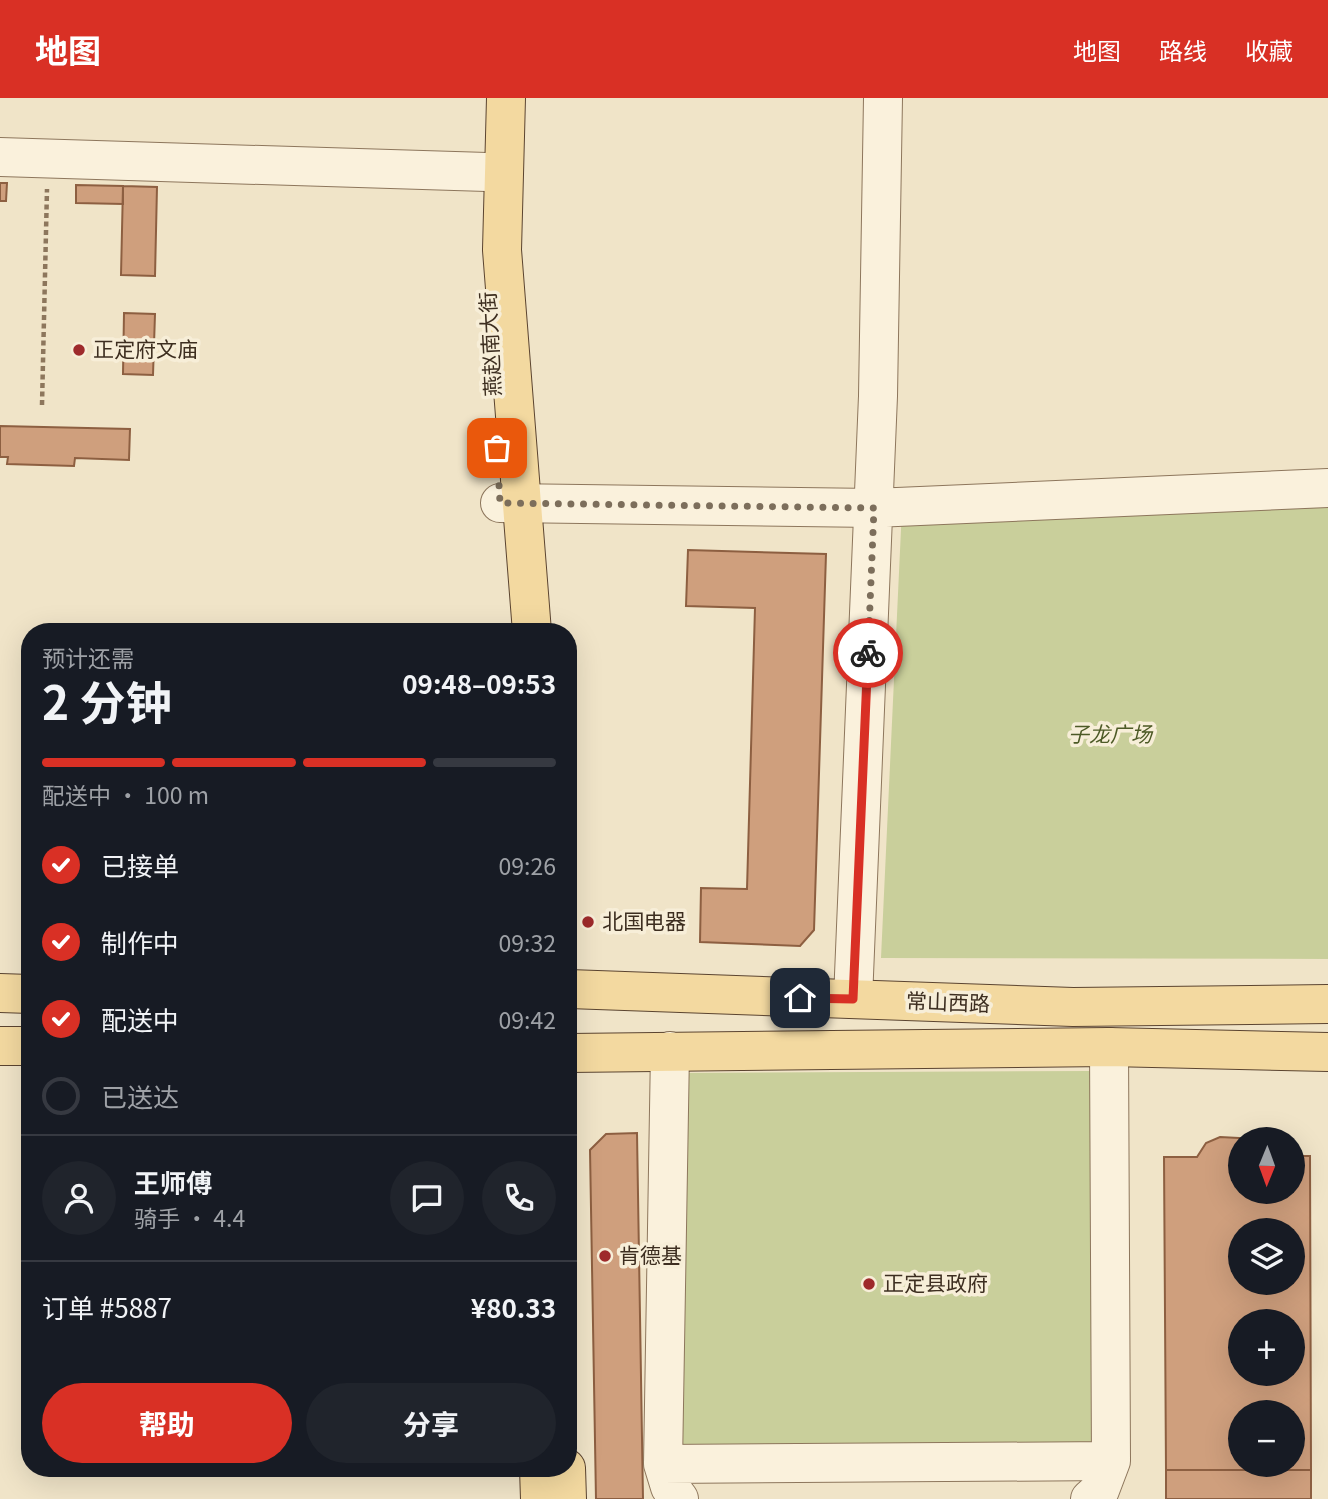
<!DOCTYPE html>
<html lang="zh">
<meta charset="utf-8">
<style>
:root{--surface:#171b24;--page:#20242c;--text:#f1f3f6;--muted:#9ea1a6;--line:#363941;--accent:#d93025}
body{margin:0;font-family:Georgia,"Noto Sans SC",serif;background:var(--page);color:var(--text);height:100vh;display:flex;flex-direction:column;font-size:26px;white-space:nowrap}
*{box-sizing:border-box;margin:0}
p{font-size:23px;color:var(--muted)}
.icon{flex:none;width:38px;height:38px;fill:none;stroke:currentColor;stroke-width:2;stroke-linecap:round;stroke-linejoin:round}
.map{position:relative;flex:1;overflow:hidden}
.side{position:absolute;left:21px;top:525px;width:556px;height:854px;display:flex;flex-direction:column;background:var(--surface);border-radius:28px;box-shadow:0 7px 28px #0002}
.side>*{flex:none}
.needle{width:46px;rotate:181deg}
.controls{position:absolute;left:1228px;top:1029px;display:grid;gap:14px}
.controls a{display:grid;place-items:center;width:77px;height:77px;border-radius:50%;background:var(--surface);box-shadow:0 7px 28px #0002;font-size:35px}
.pin{position:absolute;display:grid;place-items:center;width:60px;height:60px;color:#fff;margin:-30px;border-radius:14px;box-shadow:0 4px 10px #0006}
.courier{position:absolute;display:grid;place-items:center;width:70px;height:70px;margin:-35px;border:5px solid #d93025;border-radius:50%;background:#fff;color:#222;box-shadow:0 2px 9px #0007}
.headline em{font-style:normal;font-weight:700}
.headline div{display:flex;flex-direction:column-reverse}
.headline{display:flex;align-items:center;justify-content:space-between;height:119px;padding:0 21px}
h1{font-size:46px;font-weight:700;line-height:52px}
.bar{display:grid;grid-template-columns:repeat(4,1fr);gap:10px 7px;align-content:center;height:84px;padding:0 21px}
.bar i{height:9px;border-radius:5px;background:var(--line)}
.bar .on{background:var(--accent)}
.bar p{grid-column:span 4}
.line{display:flex;align-items:center;gap:18px;padding:0 21px;border-top:2px solid var(--line)}
.line div{flex:1}
.round{display:grid;place-items:center;flex:none;width:74px;height:74px;border-radius:37px;background:var(--page)}
ol{padding:0 21px;list-style:none}
li{display:flex;align-items:center;gap:21px;height:77px}
li p{margin-inline-start:auto}
li .icon{padding:7px;border-radius:50%;background:var(--accent);color:#fff;stroke-width:4}
li:last-child{color:var(--muted)}
li i{width:38px;height:38px;border:4px solid var(--line);border-radius:50%}
.cta{display:flex;gap:14px;margin-top:auto;padding:14px 21px}
.cta a{flex:1;height:80px;border-radius:42px;background:var(--accent);color:#fff;font-size:28px;font-weight:700;line-height:80px;text-align:center}
.cta a+a{background:var(--page);color:var(--text)}
header{display:flex;align-items:center;gap:42px;box-sizing:border-box;height:98px;padding:0 35px;background:var(--accent);color:#fff}
header strong{font-size:33px}
nav{display:flex;gap:38px;margin-inline-start:auto;font-size:24px}
.map>svg:first-child{display:block}
.green{fill:#c9cf9b}
.building{fill:#cf9f7d;stroke:#8d5f41;stroke-width:2;fill-rule:evenodd}
.lines{fill:none;stroke-linecap:round;stroke-linejoin:round}
.minor-casing{stroke:#8d765c;stroke-width:40}
.major-casing{stroke:#5b4430;stroke-width:40}
.path{stroke:#8d765c;stroke-width:4.5;stroke-dasharray:5 3.5;stroke-linecap:butt}
.minor{stroke:#faf1dc;stroke-width:38}
.major{stroke:#f3d9a0;stroke-width:38}
.done{stroke:#7c6e5b;stroke-width:7;stroke-dasharray:0 12.6}
.route{stroke:#d93025;stroke-width:9}
.poi-dot{fill:#9e2a2b;stroke:#f7eed8;stroke-width:2.5}
.labels{text-anchor:middle;stroke-width:7;stroke-linejoin:round;paint-order:stroke}
.street-label{font-size:21px;fill:#3d2e20;stroke:#f7eed8}
.poi-label{font-size:21px;fill:#3d2e20;stroke:#f7eed8;text-anchor:start}
.park-label{font-size:21px;font-style:italic;fill:#4d5a26;stroke:#f7eed8}
</style>
<header>
<strong>地图</strong>
<nav><a>地图</a><a>路线</a><a>收藏</a></nav>
</header>
<div class="map">
<svg width="1328" height="1401" viewBox="0 0 1328 1401">
<rect width="100%" height="100%" fill="#f0e4c8"/>
<path class="green" d="M902,410H1328V861L881,860Z
M1092,973L1094,1348L681,1350L680,975Z"/>
<path class="building" d="M0,85H7L6,103H0Z
M76,87L123,88V106L76,105Z
M123,88L157,89L155,178L121,177Z
M124,215L155,216L153,277L123,276Z
M0,328L130,331L129,362L75,360L74,368L7,366L8,359H0Z
M688,452L826,456L814,832L800,848L700,844L701,790L747,791L755,510L686,508Z
M637,1035L643,1401H596L590,1052L606,1036Z
M1220,1039L1258,1041H1241V1094H1293V1058H1310L1311,1372H1166L1164,1059H1197L1206,1045ZM1241,1132H1293V1185H1241ZM1241,1223H1293V1276H1241ZM1241,1314H1293V1367H1241Z
M1166,1372H1311V1401H1166Z"/>
<g class="lines">
<g class="minor-casing">
<path id="minor" d="M0,59L487,74
M500,405L874,410L1328,390
M853,901L878,298L883,0
M670,953L663,1366L1111,1363L1109,949
M663,1366L670,1389L679,1401
M1090,1401L1100,1392L1111,1363"/>
</g>
<g class="major-casing">
<path id="major" d="M506,0L502,152L532,534
M569,891L1073,909L1328,906
M0,895L30,896
M0,948H30
M569,955L1109,949L1328,954
M539,1370L540,1401
M566,1370L567,1401"/>
</g>
<path class="path" d="M42,307L47,91"/>
<use href="#minor" class="minor"/>
<use href="#major" class="major"/>
</g>
<g class="lines">
<path class="done" d="M497,350L500,405L874,410L868,555"/>
<path class="route" d="M800,900L853,901L868,555"/>
</g>
<g class="poi-dot">
<circle cx="79" cy="252" r="7"/>
<circle cx="588" cy="824" r="7"/>
<circle cx="605" cy="1158" r="7"/>
<circle cx="869" cy="1186" r="7"/>
</g>
<g class="labels">
<g class="street-label">
<text transform="translate(491 246) rotate(-93)" y="7">燕赵南大街</text>
<text transform="translate(948 905) rotate(2)" y="7">常山西路</text>
</g>
<g class="poi-label">
<text x="93" y="259">正定府文庙</text>
<text x="602" y="831">北国电器</text>
<text x="619" y="1165">肯德基</text>
<text x="883" y="1193">正定县政府</text>
</g>
<g class="park-label">
<text x="1110" y="644">子龙广场</text>
</g>
</g>
</svg>
<div class="controls">
<a><svg class="needle" viewBox="-14 -14 28 28"><path d="M0-13l5 13h-10z" fill="#e53935"/><path d="M0 13l5-13h-10z" fill="#9ea1a6"/></svg></a>
<a><svg class="icon" aria-label="layers" viewBox="0 0 24 24"><path d="M12 4l9 5-9 5-9-5zM3 14l9 5 9-5"/></svg></a>
<a>+</a>
<a>−</a>
</div>
<div class="pin" style="left:497px;top:350px;background:#ea580c"><svg class="icon" aria-label="bag" viewBox="0 0 24 24"><path d="M5 8h14l-1 12H6zM9 8a3 3 0 0 1 6 0"/></svg></div>
<div class="pin" style="left:800px;top:900px;background:#1f2937"><svg class="icon" aria-label="home" viewBox="0 0 24 24"><path d="M3 11l9-7 9 7M6 9v11h12V9"/></svg></div>
<div class="courier" style="left:868px;top:555px"><svg class="icon" aria-label="bike" viewBox="0 0 24 24"><circle cx="6" cy="16" r="4"/><circle cx="18" cy="16" r="4"/><path d="M6 16l4-8h5l3 8M10 8l3 8H6M13 5h3"/></svg></div>
<section class="side">
<div class="headline"><div><h1>2 分钟</h1><p>预计还需</p></div><em>09:48–09:53</em></div>
<div class="bar"><i class="on"></i><i class="on"></i><i class="on"></i><i></i><p>配送中 · 100 m</p></div>
<ol>
<li><svg class="icon" aria-label="check" viewBox="0 0 24 24"><path d="M5 12l5 5 9-10"/></svg>已接单<p>09:26</p></li>
<li><svg class="icon" aria-label="check" viewBox="0 0 24 24"><path d="M5 12l5 5 9-10"/></svg>制作中<p>09:32</p></li>
<li><svg class="icon" aria-label="check" viewBox="0 0 24 24"><path d="M5 12l5 5 9-10"/></svg>配送中<p>09:42</p></li>
<li><i></i>已送达</li>
</ol>
<div class="line" style="height:126px"><a class="round"><svg class="icon" aria-label="person" viewBox="0 0 24 24"><circle cx="12" cy="8" r="4"/><path d="M4 21q1-7 8-7t8 7"/></svg></a><div><b>王师傅</b><p>骑手 · 4.4</p></div><a class="round"><svg class="icon" aria-label="chat" viewBox="0 0 24 24"><path d="M4 5h16v11H9l-5 4z"/></svg></a><a class="round"><svg class="icon" aria-label="phone" viewBox="0 0 24 24"><path d="M5 4h4l2 5-3 2q2 4 5 5l2-3 5 2v4C11 20 4 13 5 4z"/></svg></a></div>
<div class="line" style="height:91px"><div>订单 #5887</div><b>¥80.33</b></div>
<div class="cta"><a>帮助</a><a>分享</a></div>
</section>
</div>
